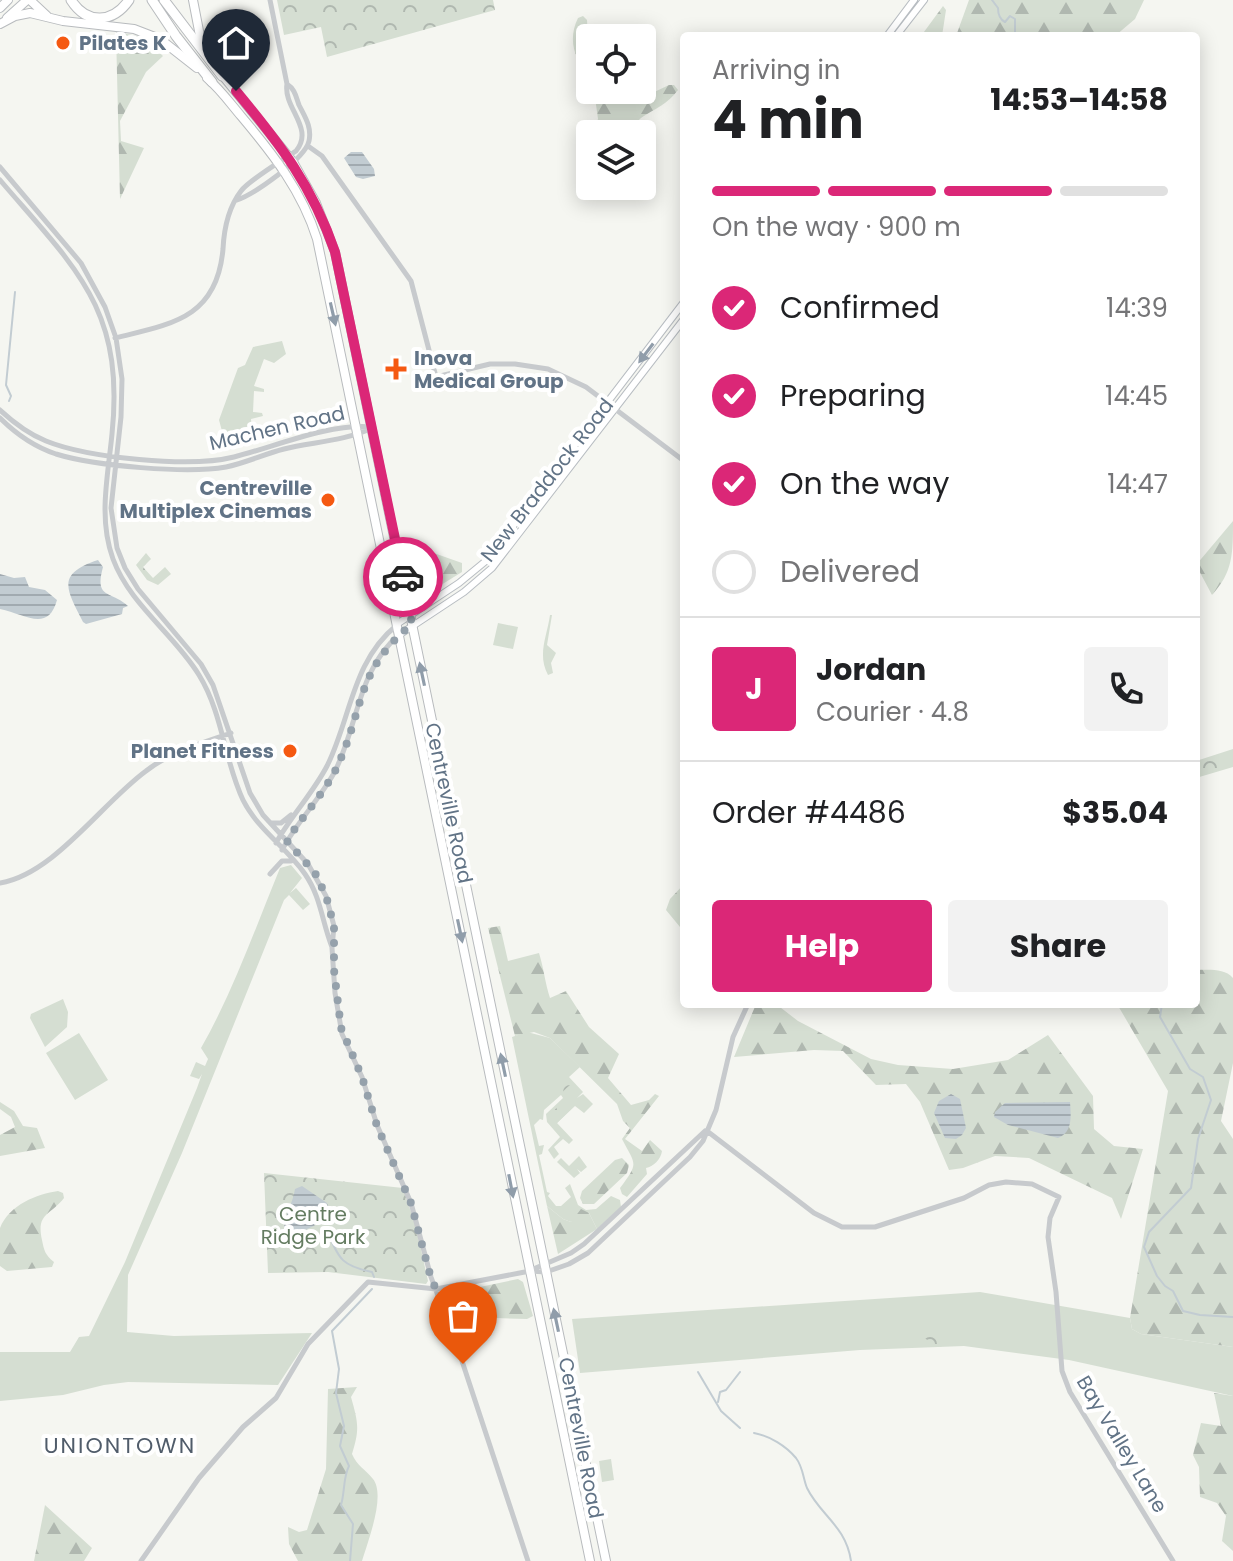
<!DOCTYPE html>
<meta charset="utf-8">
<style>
:root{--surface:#fff;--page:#f2f2f2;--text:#202124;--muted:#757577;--line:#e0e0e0;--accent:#db2777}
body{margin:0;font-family:Poppins,sans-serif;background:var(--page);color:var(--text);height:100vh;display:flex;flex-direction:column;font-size:30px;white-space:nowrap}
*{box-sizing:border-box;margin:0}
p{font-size:26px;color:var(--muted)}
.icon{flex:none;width:44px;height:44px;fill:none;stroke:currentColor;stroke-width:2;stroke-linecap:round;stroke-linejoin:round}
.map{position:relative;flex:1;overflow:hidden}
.details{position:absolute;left:680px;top:32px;width:520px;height:976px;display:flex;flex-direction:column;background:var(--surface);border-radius:8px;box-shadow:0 4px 20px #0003}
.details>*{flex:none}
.tools{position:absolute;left:576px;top:24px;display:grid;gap:16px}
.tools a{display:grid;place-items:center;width:80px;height:80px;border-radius:8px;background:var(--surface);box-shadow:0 4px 20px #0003;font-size:40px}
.pin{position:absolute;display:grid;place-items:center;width:68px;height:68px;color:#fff;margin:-82px -34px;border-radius:50% 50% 50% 0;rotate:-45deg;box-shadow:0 0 8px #0007}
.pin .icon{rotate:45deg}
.courier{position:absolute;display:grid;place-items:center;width:80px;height:80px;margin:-40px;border:6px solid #db2777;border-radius:50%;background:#fff;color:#222;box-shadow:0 2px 10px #0007}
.head em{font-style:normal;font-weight:700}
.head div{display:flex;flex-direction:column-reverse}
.head{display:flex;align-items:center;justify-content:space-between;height:136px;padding:0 32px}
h1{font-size:52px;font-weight:700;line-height:60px}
.bar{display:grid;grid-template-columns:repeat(4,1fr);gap:12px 8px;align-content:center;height:96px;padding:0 32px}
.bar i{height:10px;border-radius:6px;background:var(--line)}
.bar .active{background:var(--accent)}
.bar p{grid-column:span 4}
.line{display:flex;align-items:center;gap:20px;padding:0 32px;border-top:2px solid var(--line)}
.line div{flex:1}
.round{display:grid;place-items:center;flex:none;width:84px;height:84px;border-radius:8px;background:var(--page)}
ol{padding:0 32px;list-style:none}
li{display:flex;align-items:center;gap:24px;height:88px}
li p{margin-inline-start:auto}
li .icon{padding:8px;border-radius:50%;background:var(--accent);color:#fff;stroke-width:4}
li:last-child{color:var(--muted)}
li i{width:44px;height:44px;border:4px solid var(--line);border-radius:50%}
.action{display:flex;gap:16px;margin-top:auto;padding:16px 32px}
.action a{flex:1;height:92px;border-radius:8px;background:var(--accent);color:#fff;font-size:32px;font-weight:700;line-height:92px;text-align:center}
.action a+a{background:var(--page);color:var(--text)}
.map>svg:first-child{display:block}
.grass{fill:#d5ded2}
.forest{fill:url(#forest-firs)}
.park{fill:url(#park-crowns)}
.water{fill:url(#water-rules)}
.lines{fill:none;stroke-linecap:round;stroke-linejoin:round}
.stream{stroke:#c2ccd2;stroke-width:2}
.secondary-casing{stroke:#b8bdc2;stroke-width:8}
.primary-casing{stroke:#b7bbbf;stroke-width:10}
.trunk-casing{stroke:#b8bbbe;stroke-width:10}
.motorway-casing{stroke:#b8bbbe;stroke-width:11}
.tertiary{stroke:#c7cacd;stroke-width:5}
.secondary{stroke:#fff;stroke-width:6}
.primary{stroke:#fff;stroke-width:8}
.trunk{stroke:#fff;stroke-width:8}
.motorway{stroke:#fff;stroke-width:9}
.oneway{fill:#909daa}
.done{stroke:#95a1ab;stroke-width:8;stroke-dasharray:0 14.4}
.route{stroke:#db2777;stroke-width:10}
.poi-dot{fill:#f55912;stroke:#fff;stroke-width:3}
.labels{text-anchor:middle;stroke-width:8;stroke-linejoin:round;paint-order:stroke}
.poi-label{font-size:20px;font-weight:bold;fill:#617386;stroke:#fff;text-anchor:start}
.street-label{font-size:20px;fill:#617386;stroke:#fff}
.park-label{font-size:20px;fill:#647c61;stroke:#fff}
.neighbourhood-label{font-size:22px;letter-spacing:2px;fill:#505c6a;stroke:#fff}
</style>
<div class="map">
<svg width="1233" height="1561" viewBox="0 0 1233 1561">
<defs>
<pattern id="forest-firs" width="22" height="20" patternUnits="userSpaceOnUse" patternTransform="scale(2)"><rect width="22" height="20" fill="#d5ded2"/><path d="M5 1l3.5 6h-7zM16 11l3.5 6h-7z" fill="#b0b8b0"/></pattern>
<pattern id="park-crowns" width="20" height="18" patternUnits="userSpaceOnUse" patternTransform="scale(2)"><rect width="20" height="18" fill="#d5ded2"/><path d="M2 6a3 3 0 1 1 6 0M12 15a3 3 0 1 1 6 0" fill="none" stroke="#b0b8b0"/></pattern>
<pattern id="water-rules" width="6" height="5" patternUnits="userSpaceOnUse" patternTransform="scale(2)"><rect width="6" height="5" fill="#c2ccd2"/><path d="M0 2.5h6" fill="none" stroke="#a1aab0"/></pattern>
</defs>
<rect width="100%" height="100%" fill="#f5f6f1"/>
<path class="grass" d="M282,341L286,354L274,363L264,359L254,386L264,389V392L254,391L253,412L262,413L263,416L251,419L252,435L225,442L219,420L238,368L245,365L253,347Z
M550,615H552L547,645L556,653L551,663L553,673L548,675C537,654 547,637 550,615Z
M498,623L518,627L513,649L493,645Z
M291,865L302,878L290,893L296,888L310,904L303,910L289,895L284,900L182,1153L128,1275L127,1332L174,1336L312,1333L278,1385L128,1382L104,1385L63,1395L0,1401V1352H70L79,1337L89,1336L125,1262L197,1088L202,1074L199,1079L190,1076L196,1062L205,1066L208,1059L201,1048C233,992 255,929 280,868Z
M63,999L68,1012L67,1027L45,1047L30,1018L31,1014Z
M527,1032L550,1038L580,1067L569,1077L583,1092L577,1098L583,1094L593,1104L584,1113L575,1106L557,1123L573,1140L569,1144L563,1139L554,1147L559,1154L554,1159L548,1150L560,1137L547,1122L546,1114L563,1098L561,1095L544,1110L543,1120L540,1119L534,1125L539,1146L544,1145L542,1154L539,1155L547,1192L550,1193L548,1196L556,1206H561L571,1197L565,1188L570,1184L578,1205L586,1210L596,1209L611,1196L620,1200L621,1207L597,1229L589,1213L571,1222L563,1219L547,1206L512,1037Z
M79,1033L108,1080L75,1100L46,1053Z
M579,1156L587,1167L581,1172L577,1169L580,1173L574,1178L557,1162L561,1158L569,1166Z
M980,1292L1130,1318L1132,1329L1141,1334L1233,1347V1396L1069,1360L964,1346L860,1350L580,1373L572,1319Z
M611,1459L614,1480L602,1482L599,1461Z"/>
<path class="forest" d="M969,0H1144L1135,19L1115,36H956Z
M943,6L946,10L942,36H921Z
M583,16L587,20L590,73C573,60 568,38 578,18Z
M116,32L143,37L163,56L146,72L120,121L121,141L144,148L120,199Z
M669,85H674L678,90C668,104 654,109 641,118C636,122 632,129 628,134H609L605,128L596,124L598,119L594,90H617L637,96L648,95Z
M1233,521C1233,554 1233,572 1212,595L1196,565Z
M411,545L462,563V572L428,593L420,592L411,563Z
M684,884V922L680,927L666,910L670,899Z
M500,926L508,961L539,953C544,969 545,983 550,998L566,991L589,1027L619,1054L608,1078L631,1105L649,1100L655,1094L659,1096L625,1139L642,1151L650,1140L662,1151C661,1159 653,1167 646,1168L647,1174L627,1197L622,1194L620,1188C639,1162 636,1166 622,1139L630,1128L623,1121L617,1104L550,1038L534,1032L515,1036L488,928Z
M1196,970C1209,970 1224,968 1233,978V1063L1221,1121L1233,1139V1347L1141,1334L1132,1329L1130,1318L1168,1091L1117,1004H1196Z
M756,1004H776L798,1021L871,1059L898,1065L953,1069L1008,1060L1048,1035L1093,1096L1094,1129L1114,1146L1143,1149L1121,1219L1112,1198L1029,1158L995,1156L963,1168L949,1170L920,1102L906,1084L876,1085L843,1051L814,1050L734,1057Z
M0,1102L14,1111L23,1126L37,1128L45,1148L0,1156V1135L15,1127L11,1117L0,1109Z
M622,1158L629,1165L627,1173L594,1204H583L580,1198L582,1191L615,1160Z
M58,1191L63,1193L64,1198C50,1216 36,1213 42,1240C44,1250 45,1255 54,1262L52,1267L7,1271L0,1266C0,1255 0,1238 0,1228C9,1205 37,1194 58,1191Z
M547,1206L563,1219L571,1222L581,1209L589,1213L597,1229L558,1254Z
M518,1279L523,1282L533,1316L527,1319L466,1317L455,1327L445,1299L446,1294Z
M357,1387L351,1397C358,1422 360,1429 352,1454C357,1466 365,1469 373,1479C386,1495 368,1541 362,1561H298L289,1544L288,1527L299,1532L307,1530L326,1469L328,1389Z
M1214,1393L1233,1396V1551L1222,1541L1226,1516L1217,1503L1200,1497L1199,1467L1193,1455L1201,1423L1221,1426Z
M45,1505L92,1548L84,1561H34Z"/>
<path class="park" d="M277,0H493L495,10L327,57L321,27L284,35Z
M146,553L151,559L143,567L153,578L165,567L171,574L158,585L147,580L136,565Z
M1233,749V767L1196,778V761Z
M562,1074L571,1084L556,1098L547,1088Z
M564,1101L571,1109L555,1125L547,1117Z
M264,1173L403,1188L416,1227L428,1281L426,1284L328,1272L268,1273Z
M932,1320L950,1330L941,1347L922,1337Z"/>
<path class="water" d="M351,152H362L374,169L375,176L363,179L356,177L344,158Z
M98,560L103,567C94,600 111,590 128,606L123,608L122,614L86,624L83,622C67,590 55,574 98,560Z
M0,574L14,578L25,577L29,587L45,590L57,600C48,633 25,614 0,609Z
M951,1094L960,1099L966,1128L962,1135L956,1139L945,1138L934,1113L939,1101Z
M1070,1102C1071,1116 1073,1132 1058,1138L1008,1125L994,1117L995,1112L1005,1103Z
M302,1186L327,1203L330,1212C322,1224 304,1232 289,1234L284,1228C285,1214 293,1203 295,1189Z"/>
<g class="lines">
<path class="stream" d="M992,0L998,8C998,14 999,19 1005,22L1010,16L1015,19V35L1025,36
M9,401L11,396L6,385L15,292
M1162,1004L1160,1017L1190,1069L1203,1077L1211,1100L1198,1139L1191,1188L1149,1232L1144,1247L1157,1276L1165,1286L1173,1291L1183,1311L1200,1315L1233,1317
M328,1233C339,1260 343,1266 372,1272L374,1277
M698,1372L721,1411L740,1428
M718,1402L720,1392L726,1390L740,1372
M754,1433C770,1436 786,1446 796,1458C803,1467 803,1478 807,1488C820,1515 846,1526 851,1561
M350,1561L353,1524L341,1505C345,1492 343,1477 349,1466L340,1446L344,1426L336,1393L339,1369L332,1331L372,1289"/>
<g class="secondary-casing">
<path id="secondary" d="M887,36L914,0
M896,36L924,0
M397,624L459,583L487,560L684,302
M399,635L464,592L492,568L684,319"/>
</g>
<g class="primary-casing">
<path id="primary" d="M0,8L8,0
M7,18L27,0"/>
</g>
<g class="trunk-casing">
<path id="trunk" d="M30,0L47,16
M193,0L200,36L211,56
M0,24L15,16L30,13L63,21L134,29L160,39L197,68
M219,71L293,162L316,203L335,252L606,1561
M207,78C220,89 230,103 241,116C273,154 302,191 317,239L590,1561"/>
</g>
<g class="motorway-casing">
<path id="motorway" d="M71,0C87,25 113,23 129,0
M152,0L176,36L212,82
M164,0L222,76"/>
</g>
<path class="tertiary" d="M308,146L322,156L411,281L436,377L490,364H515L548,369L586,387L684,461
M0,167L81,263L105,307L116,338L122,379L121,417L111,508L117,548L125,568L138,589L201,664L213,685L250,793L263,815L308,864L326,896L334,926L332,948L335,993L342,1034L362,1077L377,1125L411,1203L431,1277L462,1361L528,1561
M0,180C75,268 125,308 112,434C108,476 98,518 113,559C130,605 174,634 199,675C223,714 224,760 243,800C258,830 287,848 305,874C321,897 322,922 332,947
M237,200C254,194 305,159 309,141C312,127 305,117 299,105C296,97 295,89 287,84
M115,338C172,324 217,318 223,249C224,228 228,208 241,191C249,180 283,160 296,151C315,128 283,108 287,84L270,0
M0,410C13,422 29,434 46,441C88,458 190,468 234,457C277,446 329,423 372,427
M0,418C16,434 35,447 56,454C95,466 187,474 226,467C246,463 264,454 284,449C313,442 345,441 372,428
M272,823H281L291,815
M276,843C291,816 313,793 327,766C351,718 352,661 397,625
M282,850C297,822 319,800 334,773C358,728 357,670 399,635
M270,874L282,861H291
M0,883C54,874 101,804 146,771C170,752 202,743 231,733
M707,1131L814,1213L842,1227H875L964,1198L989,1185L1006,1182L1032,1184L1059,1197L1050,1218L1048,1237L1056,1292L1062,1371L1070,1392L1173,1561
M531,1270L571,1253L584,1244L705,1131
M141,1561L199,1478L243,1427L276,1398L308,1344L368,1282L436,1289L530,1271L546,1272L569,1264L588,1253L690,1157L703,1141L716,1110L733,1037L748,1004"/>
<use href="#secondary" class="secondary"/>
<use href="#primary" class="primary"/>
<use href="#trunk" class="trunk"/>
<use href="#motorway" class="motorway"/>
</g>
<defs><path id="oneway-solid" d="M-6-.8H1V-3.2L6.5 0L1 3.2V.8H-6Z" transform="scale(2)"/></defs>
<g class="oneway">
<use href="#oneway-solid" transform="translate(333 314) rotate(77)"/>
<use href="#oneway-solid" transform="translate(646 353) rotate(127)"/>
<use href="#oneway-solid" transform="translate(422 674) rotate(-102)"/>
<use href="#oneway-solid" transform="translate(460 931) rotate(78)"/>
<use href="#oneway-solid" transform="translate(503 1065) rotate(-102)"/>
<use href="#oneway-solid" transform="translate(511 1186) rotate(79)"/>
<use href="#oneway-solid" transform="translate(556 1320) rotate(-102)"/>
</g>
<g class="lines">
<path class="done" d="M403,577L412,624C354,672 365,709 336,769C323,795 302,816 287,841L315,873L326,896L334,926V970L341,1028L362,1077L377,1126L411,1203L429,1271L463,1364"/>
<path class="route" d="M236,91C280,144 312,185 335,252L403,577"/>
</g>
<g class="poi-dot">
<circle cx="63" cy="43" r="8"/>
<path d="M392 357h8v8h8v8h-8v8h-8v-8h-8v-8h8z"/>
<circle cx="328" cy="500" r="8"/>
<circle cx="290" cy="751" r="8"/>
</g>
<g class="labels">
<g class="poi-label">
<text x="79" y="50">Pilates K</text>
<text x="414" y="365">Inova<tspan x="414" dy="23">Medical Group</tspan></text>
<text x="312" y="495" text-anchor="end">Centreville<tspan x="312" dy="23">Multiplex Cinemas</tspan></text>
<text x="274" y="758" text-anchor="end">Planet Fitness</text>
</g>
<g class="street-label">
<text transform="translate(277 428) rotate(-13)" y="7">Machen Road</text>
<text transform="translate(547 480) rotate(-52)" y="7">New Braddock Road</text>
<text transform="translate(449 803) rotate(78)" y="7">Centreville Road</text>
<text transform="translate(581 1438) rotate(79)" y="7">Centreville Road</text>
<text transform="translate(1122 1444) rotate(59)" y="7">Bay Valley Lane</text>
</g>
<g class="park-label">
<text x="313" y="1221">Centre<tspan x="313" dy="23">Ridge Park</tspan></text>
</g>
<g class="neighbourhood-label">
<text x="120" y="1453">UNIONTOWN</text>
</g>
</g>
</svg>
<div class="tools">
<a><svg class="icon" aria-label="locate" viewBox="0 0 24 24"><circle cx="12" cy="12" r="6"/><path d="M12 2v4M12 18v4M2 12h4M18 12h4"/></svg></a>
<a><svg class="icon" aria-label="layers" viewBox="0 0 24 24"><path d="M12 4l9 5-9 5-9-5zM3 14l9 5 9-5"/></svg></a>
</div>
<div class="pin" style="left:463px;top:1364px;background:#ea580c"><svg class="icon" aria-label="bag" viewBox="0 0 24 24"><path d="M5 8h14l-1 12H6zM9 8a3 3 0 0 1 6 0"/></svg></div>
<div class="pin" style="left:236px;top:91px;background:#1f2937"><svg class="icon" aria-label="home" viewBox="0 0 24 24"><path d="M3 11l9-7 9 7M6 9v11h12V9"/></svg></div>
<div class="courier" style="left:403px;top:577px"><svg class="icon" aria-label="car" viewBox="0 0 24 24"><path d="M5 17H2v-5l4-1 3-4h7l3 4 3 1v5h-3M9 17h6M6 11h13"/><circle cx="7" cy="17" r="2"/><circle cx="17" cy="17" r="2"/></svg></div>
<section class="details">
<div class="head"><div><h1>4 min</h1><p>Arriving in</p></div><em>14:53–14:58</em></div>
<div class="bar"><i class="active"></i><i class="active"></i><i class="active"></i><i></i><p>On the way · 900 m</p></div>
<ol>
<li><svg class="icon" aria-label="check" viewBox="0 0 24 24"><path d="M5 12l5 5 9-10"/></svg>Confirmed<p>14:39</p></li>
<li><svg class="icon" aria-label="check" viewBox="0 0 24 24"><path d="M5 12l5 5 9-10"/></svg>Preparing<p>14:45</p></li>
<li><svg class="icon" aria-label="check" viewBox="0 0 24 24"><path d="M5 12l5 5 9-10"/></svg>On the way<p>14:47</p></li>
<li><i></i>Delivered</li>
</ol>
<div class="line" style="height:144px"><b class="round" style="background:var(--accent);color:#fff">J</b><div><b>Jordan</b><p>Courier · 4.8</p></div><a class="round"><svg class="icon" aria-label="phone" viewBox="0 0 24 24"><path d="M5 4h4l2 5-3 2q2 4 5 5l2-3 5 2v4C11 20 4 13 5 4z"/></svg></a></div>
<div class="line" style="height:104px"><div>Order #4486</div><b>$35.04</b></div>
<div class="action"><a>Help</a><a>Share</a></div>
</section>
</div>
